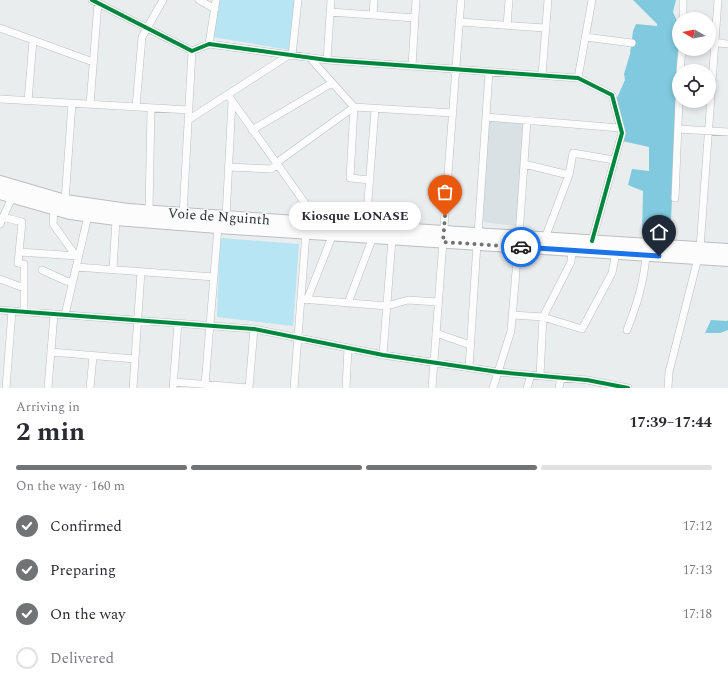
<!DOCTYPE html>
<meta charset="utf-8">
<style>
:root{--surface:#fff;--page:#f7f7f7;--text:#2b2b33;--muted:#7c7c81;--line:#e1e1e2;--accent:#717374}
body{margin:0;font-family:Spectral,serif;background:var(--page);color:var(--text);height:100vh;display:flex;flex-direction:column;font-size:15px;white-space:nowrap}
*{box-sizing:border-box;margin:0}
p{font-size:13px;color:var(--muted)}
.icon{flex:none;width:22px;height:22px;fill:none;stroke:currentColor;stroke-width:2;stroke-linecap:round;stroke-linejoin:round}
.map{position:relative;height:388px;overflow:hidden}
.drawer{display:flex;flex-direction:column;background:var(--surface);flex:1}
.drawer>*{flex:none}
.needle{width:26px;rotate:279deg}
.controls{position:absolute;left:672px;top:12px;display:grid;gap:8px}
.controls a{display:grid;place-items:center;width:44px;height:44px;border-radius:50%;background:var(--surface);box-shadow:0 2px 6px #0003;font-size:20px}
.pin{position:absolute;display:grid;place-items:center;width:34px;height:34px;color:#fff;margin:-41px -17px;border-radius:50% 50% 50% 0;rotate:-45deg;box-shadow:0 0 4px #0007}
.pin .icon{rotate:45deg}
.courier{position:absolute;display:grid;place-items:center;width:40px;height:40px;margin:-20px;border:3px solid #1a73e8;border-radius:50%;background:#fff;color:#222;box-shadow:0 1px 5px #0007}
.bubble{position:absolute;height:28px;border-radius:14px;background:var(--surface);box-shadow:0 2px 6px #0003;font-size:13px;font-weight:700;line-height:28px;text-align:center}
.headline em{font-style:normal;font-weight:700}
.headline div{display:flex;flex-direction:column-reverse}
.headline{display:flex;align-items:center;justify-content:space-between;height:68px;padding:0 16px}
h1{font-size:26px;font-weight:700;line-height:30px}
.bar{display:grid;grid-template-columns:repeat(4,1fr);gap:6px 4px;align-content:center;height:48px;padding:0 16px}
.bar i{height:5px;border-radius:3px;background:var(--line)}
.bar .active{background:var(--accent)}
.bar p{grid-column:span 4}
ol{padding:0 16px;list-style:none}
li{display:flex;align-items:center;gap:12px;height:44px}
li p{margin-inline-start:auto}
li .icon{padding:4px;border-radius:50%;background:var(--accent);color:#fff;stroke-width:4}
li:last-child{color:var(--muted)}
li i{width:22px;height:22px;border:2px solid var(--line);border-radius:50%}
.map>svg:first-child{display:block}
.built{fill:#d8e1e3}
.green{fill:#b7e5f4}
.water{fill:#80c9df}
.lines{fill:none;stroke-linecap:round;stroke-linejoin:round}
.street-casing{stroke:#bcbebf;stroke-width:8}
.highway-casing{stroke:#bcbebf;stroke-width:14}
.street{stroke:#fcfcfc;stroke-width:7}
.highway{stroke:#fcfcfc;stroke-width:12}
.cycleway-casing{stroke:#f7fbfc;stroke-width:6}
.cycleway{stroke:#00873e;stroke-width:4}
.done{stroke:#717374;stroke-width:4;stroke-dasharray:0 7.2}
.route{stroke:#1a73e8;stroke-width:5}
.labels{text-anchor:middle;stroke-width:3;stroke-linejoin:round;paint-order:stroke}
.street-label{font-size:14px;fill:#303132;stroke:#f7fbfc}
</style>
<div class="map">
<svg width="728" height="388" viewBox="0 0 728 388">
<rect width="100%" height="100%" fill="#eaedee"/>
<path class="built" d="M488,119L523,122L517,226L483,222Z"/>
<path class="green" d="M219,0H295L290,50L213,37Z
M220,238L299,244L293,326L217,317Z"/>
<path class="water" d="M633,0H676L673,12L679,26V49L670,241L658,239L655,234L642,233L643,191L628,185L632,169L649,171V147L622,141L617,105V98L625,80L624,74L630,54L633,31L636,24L657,26V24Z
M711,320L727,321L728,320V330L720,333H705Z"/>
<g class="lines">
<g class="street-casing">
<path id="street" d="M92,0L192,51L209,44L327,60L578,78L612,95L622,133L592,241
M199,0L215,9
M330,12L415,18
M373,15L374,0
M683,19V0
M460,22L545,28
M507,26L509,0
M0,28L93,62
M585,37L632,43
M709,42L728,44
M209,44L216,0
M292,56L298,0
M310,58L354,107L350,178L370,180
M327,60L331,0
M412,66L416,0
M680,71L682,49
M542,75L548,0
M578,78L592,0
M228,95L307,206L305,222
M0,99L189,110
M28,101L33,40
M90,104L98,3
M136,107L142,37L163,0
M486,117L620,128
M188,120L289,55
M678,129L728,132
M252,130L332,83
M276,163L354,107L453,113
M524,164L569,175
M229,167L271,169L277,165
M675,198L679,100
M65,201L72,103
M54,210L53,224L76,256
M149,211L151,108
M183,214L192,51
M3,217L22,222L18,263L24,264V312
M226,217L232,101
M0,224L13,195
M366,227L375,109
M478,234L489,72
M519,236L527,120
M545,238L569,175L573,153L614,160
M700,248L718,0
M19,252L78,256
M76,267L214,277
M113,269L116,219
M42,270L66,281L72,282
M0,279L24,288
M301,299L387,306L408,300L438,302
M307,300L333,234
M348,303L373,237
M0,310L254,329L383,355L498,372L587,380L628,388
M65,315L88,216
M513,315L543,317L582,329L612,273L616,253
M627,330C637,304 644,282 646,255
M436,333L470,345
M51,352L135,359
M383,355L392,239
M469,368L477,244
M540,376L543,317L571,262L572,250
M174,382L249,388
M205,385L218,227
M6,388L12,311
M48,388L54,314
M90,388L93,356
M133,388L141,272
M173,388L178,323
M249,388L254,329
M294,388L306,233
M346,388L348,348
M432,388L461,0
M493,388L511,331L518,247
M527,388L531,375
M559,388L561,378
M668,388L669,372L698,258"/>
</g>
<g class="highway-casing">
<path id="highway" d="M0,182L65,201L128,210L366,227L728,250
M0,193L70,213L116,219L218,227L728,260"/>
</g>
<use href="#street" class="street"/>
<use href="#highway" class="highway"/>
<g class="cycleway-casing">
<path id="cycleway" d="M92,0L192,51L209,44L327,60L578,78L612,95L622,133L592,241
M0,310L254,329L383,355L498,372L587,380L628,388"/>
</g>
<use href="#cycleway" class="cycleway"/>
</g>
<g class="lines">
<path class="done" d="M445,216L443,242L521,247"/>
<path class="route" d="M521,247L659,256"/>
</g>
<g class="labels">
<g class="street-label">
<text transform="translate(219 216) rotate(4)" y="5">Voie de Nguinth</text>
</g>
</g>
</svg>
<div class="controls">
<a><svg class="needle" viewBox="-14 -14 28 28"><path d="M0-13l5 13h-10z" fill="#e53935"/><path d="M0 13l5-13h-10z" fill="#7c7c81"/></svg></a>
<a><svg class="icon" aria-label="locate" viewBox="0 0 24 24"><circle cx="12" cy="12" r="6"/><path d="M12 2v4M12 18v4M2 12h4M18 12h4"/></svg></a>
</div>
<div class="pin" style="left:445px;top:216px;background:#ea580c"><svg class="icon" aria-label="bag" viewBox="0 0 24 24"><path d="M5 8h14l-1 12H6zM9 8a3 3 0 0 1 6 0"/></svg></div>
<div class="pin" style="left:659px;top:256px;background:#1f2937"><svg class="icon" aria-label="home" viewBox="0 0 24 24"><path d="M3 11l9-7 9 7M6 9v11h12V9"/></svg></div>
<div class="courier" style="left:521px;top:247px"><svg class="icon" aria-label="car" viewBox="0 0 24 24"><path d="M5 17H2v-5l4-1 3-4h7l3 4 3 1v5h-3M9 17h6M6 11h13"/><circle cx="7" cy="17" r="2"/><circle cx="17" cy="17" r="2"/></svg></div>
<div class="bubble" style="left:289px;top:202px;width:132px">Kiosque LONASE</div>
</div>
<section class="drawer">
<div class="headline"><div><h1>2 min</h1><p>Arriving in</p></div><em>17:39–17:44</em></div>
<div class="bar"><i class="active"></i><i class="active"></i><i class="active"></i><i></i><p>On the way · 160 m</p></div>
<ol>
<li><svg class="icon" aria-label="check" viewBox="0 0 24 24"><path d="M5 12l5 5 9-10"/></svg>Confirmed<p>17:12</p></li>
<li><svg class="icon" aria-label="check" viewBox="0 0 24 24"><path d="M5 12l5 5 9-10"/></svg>Preparing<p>17:13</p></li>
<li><svg class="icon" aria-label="check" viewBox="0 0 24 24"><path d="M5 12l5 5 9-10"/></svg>On the way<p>17:18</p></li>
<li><i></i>Delivered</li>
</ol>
</section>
